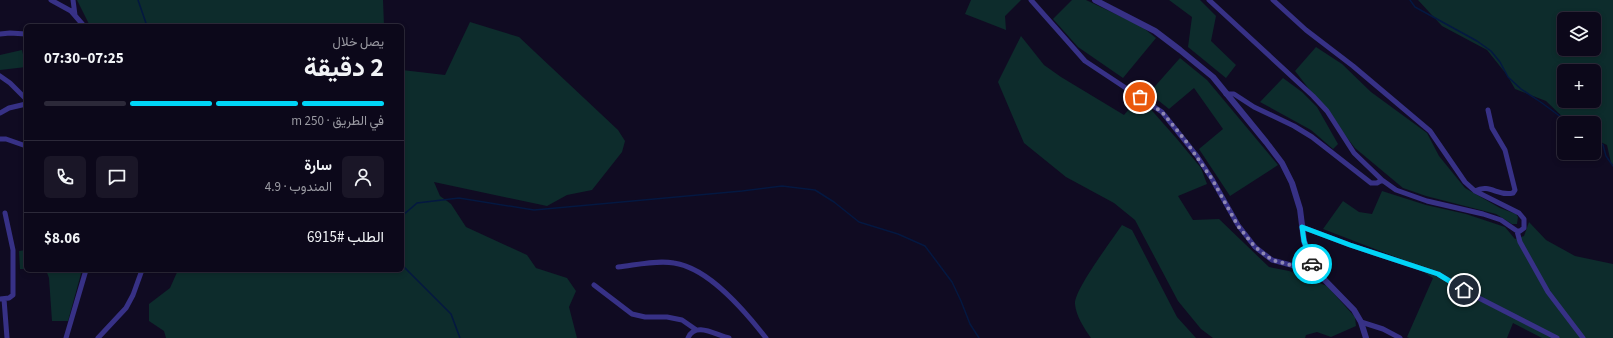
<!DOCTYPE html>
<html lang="ar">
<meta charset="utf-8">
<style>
:root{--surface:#0c081a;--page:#1a1627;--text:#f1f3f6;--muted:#9a9aa2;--line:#2c2939;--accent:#00d5f6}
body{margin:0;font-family:"Source Sans 3",Vazirmatn,sans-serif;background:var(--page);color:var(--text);direction:rtl;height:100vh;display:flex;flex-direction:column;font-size:15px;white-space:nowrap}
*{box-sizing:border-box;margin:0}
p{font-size:13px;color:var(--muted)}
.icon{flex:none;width:22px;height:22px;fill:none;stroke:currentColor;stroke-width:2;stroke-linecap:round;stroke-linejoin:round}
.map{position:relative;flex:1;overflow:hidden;direction:ltr}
.side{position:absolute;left:24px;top:24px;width:380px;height:248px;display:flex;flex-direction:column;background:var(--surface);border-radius:6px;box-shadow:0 2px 6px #0003,0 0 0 1px var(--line);direction:rtl}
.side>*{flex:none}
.fabs{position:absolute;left:1557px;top:12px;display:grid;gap:8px}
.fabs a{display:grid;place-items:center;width:44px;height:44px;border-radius:6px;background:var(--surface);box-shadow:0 2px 6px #0003,0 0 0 1px var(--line);font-size:20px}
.pin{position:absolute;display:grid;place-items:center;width:34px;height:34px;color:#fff;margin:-17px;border:2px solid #fff;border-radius:50%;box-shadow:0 1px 4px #0007}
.courier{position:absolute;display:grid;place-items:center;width:40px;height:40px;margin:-20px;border:3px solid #00d5f6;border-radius:50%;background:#fff;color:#222;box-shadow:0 1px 5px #0007}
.summary em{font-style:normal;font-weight:700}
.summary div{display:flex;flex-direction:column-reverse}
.summary{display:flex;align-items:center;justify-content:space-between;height:68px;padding:0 20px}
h1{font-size:26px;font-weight:700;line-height:30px}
.bar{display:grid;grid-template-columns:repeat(4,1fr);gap:6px 4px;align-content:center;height:48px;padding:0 20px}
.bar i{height:5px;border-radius:3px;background:var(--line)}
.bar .on{background:var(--accent)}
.bar p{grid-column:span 4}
.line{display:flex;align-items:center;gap:10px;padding:0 20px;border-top:1px solid var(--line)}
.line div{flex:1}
.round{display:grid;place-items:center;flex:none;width:42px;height:42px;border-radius:6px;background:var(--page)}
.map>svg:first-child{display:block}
.green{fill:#0d2c2c;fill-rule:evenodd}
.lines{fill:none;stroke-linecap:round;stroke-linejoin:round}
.stream{stroke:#041841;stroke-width:1.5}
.minor{stroke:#373186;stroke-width:5}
.tertiary{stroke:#373186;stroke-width:6}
.done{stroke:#8f88b2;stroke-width:4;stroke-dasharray:0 7.2}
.route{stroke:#00d5f6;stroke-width:5}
</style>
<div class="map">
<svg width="1613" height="338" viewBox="0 0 1613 338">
<rect width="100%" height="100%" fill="#100b22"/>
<path class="green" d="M77,0H383L384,26H90Z
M971,0H1021L1005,16L1006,30L965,14Z
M1072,0H1086L1141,26L1156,38L1123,78L1078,47L1053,19Z
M1169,0H1200L1216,16L1211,41L1236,65L1226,78L1188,47L1192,17Z
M1418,0H1613V165L1611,163L1607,145L1594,139V123H1569L1546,101L1515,89L1507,75L1487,50L1442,26ZM1564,19H1594V49H1564ZM1564,71H1594V101H1564Z
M470,22L519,37L618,130L625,141L622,152L592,190L567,195L547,206L434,182L440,196L451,204L466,227L527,255L536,268L567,278L576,291L569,307L577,338H166L164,331L149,321V304L170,288L178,270H402V70L445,75Z
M1021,36L1044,65L1061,77L1124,115L1135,102L1147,105L1177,139L1201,168L1207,184L1178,196L1193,220L1219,219L1269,267L1289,271L1327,286L1355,317L1356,326L1331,337L1317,332L1306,335L1305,338H1213L1201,329L1178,301L1135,220L1114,203L1066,177L1024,143L998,82Z
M1316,47L1342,64L1371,92L1427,133L1439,156L1465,188L1500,208L1516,214L1518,217L1517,224H1512L1496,214L1426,196L1403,188L1355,148L1295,71Z
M22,50L26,67L0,70V55Z
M1180,58L1207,80L1278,165L1230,196L1199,149L1223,129L1194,88L1169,109L1149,93Z
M1283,78L1302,92L1317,107L1338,144L1333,149L1311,130L1260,102Z
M1382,191L1426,205L1466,214L1505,227L1515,239L1524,236L1529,222L1546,240L1575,256L1613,264V338H1542L1513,323L1507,338H1409L1407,337L1433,278L1406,261L1323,229L1343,201L1359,212L1372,214Z
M1122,225L1132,230L1177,317L1196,338H1091C1084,328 1076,316 1075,304C1074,290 1112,240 1122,225Z
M26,250V269H20L19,251Z
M46,270H82L68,321H52L49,278Z"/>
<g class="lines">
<path class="stream" d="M138,0L147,26
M1410,0L1415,7L1477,41L1491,51L1500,62L1508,77L1521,89L1542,103L1569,123
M1594,137L1603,145L1606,156L1613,166
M402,216L417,203L459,198L534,210L742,191L782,186L815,190L834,202L859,222L898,234L925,246L952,282L961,301L970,324L979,338
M402,265L451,314L460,338"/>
<path class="minor" d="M51,0L71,11L84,26
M73,0L75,15
M1031,0L1085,61L1162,112L1197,156L1212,179L1238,225L1255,247L1272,260L1317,272
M1209,0L1313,96L1327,111L1354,153L1382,180L1377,183H1371L1312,137L1294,126L1254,107L1234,94H1226
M1273,0L1306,30L1353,66L1430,131L1465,182L1475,191L1519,213L1524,219V228L1520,231H1517L1501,220L1483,214L1427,201L1396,190L1382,180
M0,34L10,33L26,34
M0,76L10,83L26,99
M0,113L9,108L26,104
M0,139H6L26,146
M1475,191C1490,183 1498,197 1513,193L1515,190L1505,150L1492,128L1488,110
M1302,227L1350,245L1438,274L1475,296L1557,338
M1517,231L1520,242L1548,292L1583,338
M618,267C636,265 656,260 674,263C709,268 745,311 766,338
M594,285L632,314L645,317H667L682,320L695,329
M0,299L9,298L13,295V250L5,213
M4,299L7,338
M1361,322L1383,329L1400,338
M66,338L86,270
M98,338L126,308L133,295L142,270
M688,338C695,321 716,335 729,338"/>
<path class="tertiary" d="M1095,0L1155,31L1180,50L1213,77L1266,142L1282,163L1292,183L1300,209L1304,241L1312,264L1317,272L1354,310L1361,322L1366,338"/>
</g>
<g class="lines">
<path class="done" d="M1140,97L1162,112L1185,140L1212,179L1238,226L1255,247L1272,260L1317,272L1312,264"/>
<path class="route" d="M1312,264L1304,241L1302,227L1350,245L1438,274L1464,290"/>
</g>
</svg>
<div class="fabs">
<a><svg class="icon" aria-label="layers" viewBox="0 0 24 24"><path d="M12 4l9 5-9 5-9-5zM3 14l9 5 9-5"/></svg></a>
<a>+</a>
<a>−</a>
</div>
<div class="pin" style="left:1140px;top:97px;background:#ea580c"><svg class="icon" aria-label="bag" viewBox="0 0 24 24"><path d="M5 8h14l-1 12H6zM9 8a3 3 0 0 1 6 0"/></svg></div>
<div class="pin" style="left:1464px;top:290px;background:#1f2937"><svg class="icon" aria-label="home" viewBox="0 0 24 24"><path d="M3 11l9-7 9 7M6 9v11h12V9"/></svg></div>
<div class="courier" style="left:1312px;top:264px"><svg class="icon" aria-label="car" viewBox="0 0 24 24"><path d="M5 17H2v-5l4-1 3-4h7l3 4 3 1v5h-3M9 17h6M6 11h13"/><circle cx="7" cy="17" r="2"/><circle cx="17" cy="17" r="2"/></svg></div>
<section class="side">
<div class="summary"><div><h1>2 دقيقة</h1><p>يصل خلال</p></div><em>07:25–07:30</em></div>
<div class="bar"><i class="on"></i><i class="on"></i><i class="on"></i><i></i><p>في الطريق · 250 m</p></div>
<div class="line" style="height:72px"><a class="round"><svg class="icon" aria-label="person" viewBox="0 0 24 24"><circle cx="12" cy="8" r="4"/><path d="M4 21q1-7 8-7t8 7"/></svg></a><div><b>سارة</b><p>المندوب · 4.9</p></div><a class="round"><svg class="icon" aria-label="chat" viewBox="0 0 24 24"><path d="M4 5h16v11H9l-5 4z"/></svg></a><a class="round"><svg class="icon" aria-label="phone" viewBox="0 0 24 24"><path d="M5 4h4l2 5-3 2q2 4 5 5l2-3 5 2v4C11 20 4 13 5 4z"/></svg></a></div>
<div class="line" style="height:52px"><div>الطلب #6915</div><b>$8.06</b></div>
</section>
</div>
